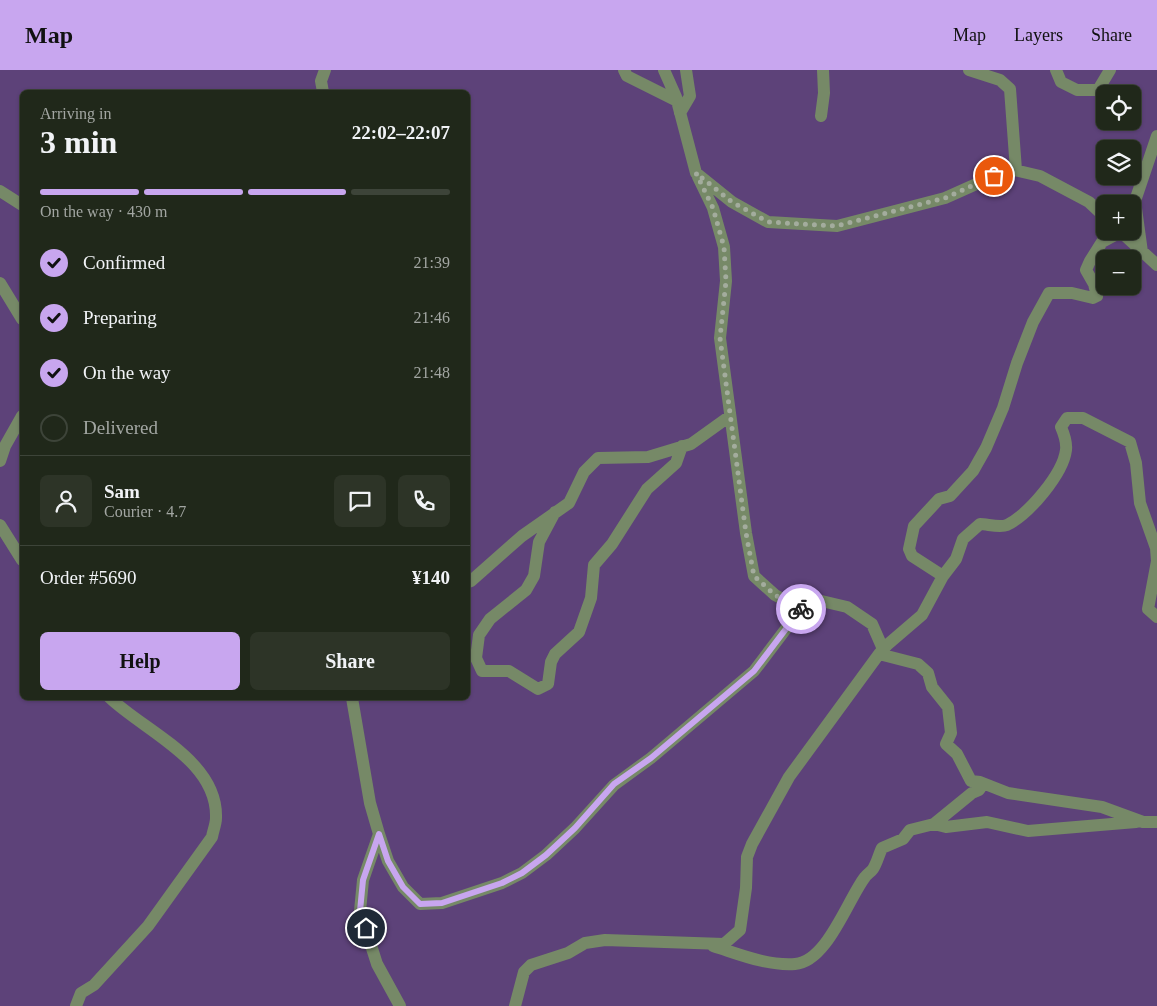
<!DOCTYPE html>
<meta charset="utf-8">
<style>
:root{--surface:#20281a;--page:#2d3427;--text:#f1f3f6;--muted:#a2a6a2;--line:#3d4439;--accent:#c8a6ef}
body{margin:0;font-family:Georgia,serif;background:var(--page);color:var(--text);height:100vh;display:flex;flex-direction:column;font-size:19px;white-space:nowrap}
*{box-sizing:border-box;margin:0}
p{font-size:16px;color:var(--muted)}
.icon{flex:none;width:28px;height:28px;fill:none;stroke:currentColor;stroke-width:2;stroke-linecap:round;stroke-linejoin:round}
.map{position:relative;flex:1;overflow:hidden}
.drawer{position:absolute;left:20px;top:20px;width:450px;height:610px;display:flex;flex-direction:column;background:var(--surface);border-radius:8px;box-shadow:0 1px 4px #0004,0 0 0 1px var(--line)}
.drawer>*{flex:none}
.tools{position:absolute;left:1096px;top:15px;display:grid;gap:10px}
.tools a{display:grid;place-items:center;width:45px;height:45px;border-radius:8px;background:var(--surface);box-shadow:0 1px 4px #0004,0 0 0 1px var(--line);font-size:25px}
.pin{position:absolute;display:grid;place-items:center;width:42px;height:42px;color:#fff;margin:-21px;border:2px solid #fff;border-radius:50%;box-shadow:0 1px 5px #0007}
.courier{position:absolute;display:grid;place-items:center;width:50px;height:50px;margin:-25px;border:4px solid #c8a6ef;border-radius:50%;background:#fff;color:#222;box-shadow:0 1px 6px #0007}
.headline em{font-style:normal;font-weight:800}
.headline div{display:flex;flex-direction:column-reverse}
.headline{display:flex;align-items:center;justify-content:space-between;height:85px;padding:0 20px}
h1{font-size:32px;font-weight:800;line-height:38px}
.bar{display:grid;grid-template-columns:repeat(4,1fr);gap:8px 5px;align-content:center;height:60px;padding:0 20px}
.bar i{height:6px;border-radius:4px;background:var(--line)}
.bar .selected{background:var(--accent)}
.bar p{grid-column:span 4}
.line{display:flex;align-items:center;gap:12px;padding:0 20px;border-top:1px solid var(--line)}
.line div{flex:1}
.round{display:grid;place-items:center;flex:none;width:52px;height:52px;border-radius:8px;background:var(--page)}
ol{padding:0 20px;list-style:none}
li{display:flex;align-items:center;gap:15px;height:55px}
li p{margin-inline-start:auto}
li .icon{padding:5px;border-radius:50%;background:var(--accent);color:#111;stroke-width:4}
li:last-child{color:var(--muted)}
li i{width:28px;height:28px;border:2px solid var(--line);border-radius:50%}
.cta{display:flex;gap:10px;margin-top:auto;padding:10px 20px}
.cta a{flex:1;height:58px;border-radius:8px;background:var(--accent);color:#111;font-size:20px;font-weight:800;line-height:58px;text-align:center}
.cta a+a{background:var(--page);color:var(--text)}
header{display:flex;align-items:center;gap:30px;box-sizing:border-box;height:70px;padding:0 25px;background:var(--accent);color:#111}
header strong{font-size:24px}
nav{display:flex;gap:28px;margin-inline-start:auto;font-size:18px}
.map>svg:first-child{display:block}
.green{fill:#5d4279;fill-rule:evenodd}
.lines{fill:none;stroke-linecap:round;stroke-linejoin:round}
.minor{stroke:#768967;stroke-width:12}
.done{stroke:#a3ac9d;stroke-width:5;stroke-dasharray:0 9}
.route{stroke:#c8a6ef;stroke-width:6}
</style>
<header>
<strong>Map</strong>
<nav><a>Map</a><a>Layers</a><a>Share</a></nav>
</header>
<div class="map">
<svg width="1157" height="936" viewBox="0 0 1157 936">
<rect width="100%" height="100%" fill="#2b3623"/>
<path class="green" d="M0,0H1157V936H0ZM22,22H468V628H22ZM1105,24H1132V51H1105ZM1105,79H1132V106H1105ZM1105,134H1132V161H1105ZM1105,189H1132V216H1105Z"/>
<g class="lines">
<path class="minor" d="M624,0L627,6L677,31
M664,0L676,27L696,103L732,132L768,152L837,156L945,128L1010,99L1040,106L1089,132L1105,147
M969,0L1000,10L1010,19L1016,100
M1056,0L1061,12L1077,20H1098L1110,0
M323,22L321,11L325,0
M680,43L690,26L686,0
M821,46L824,23L823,0
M698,107L713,138L724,177L726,211L720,268L746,463L754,506L775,525L801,539
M0,121L22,135
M1120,161L1157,195
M1142,182L1135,131L1157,66
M0,213L22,249
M0,391L5,376L22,346
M555,442L539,472L534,506L526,520L490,549L479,565L476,588L482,601H509L538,619L548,614L551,592L555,584L579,562L591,528L594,495L612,474L647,419L676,393L682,376
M0,455L22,490
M943,506L912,486L909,479L914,456L939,429L950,426L973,401L986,378L1003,338L1017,293L1033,252L1049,223H1072L1093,228L1097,226L1094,214L1086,200L1090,191L1102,172L1121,162
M468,512L471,511L522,466L569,433L584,402L598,388L648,387L691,374L730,346
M879,584L887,575L922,545L943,506L956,489L963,469L980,454C987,454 1000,458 1007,455C1029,444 1063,404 1066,380C1067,372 1064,364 1061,357L1067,348H1083L1130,372L1136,393L1140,433L1156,478L1157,491L1148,539L1157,547
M352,628L370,733L379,764L363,810L360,841L377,894L400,936
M934,754L946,757L987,752L1028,761L1136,752
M379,764L388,791L403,817L420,834L442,833L502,813L522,803L546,785L575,758L614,715L651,688L754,601L801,539L813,529L847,537L872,554L883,579
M713,876C739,884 767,896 795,894C827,892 848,829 865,807C867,804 871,802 873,799C877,793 879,784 882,778L903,769L910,760L934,754L972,723L979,720L983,714
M76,936L81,923L94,915L148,856L212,767C213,761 216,754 216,748C218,691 146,662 110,628
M515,936L524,902L531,895L568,883L585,873L605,870L724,874L740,860L746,818L747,787L752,774L789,707L879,584L918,594L928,603L932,617L948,637L951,663L946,674L957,684L971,711L980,712L1008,723L1102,737L1143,752H1157"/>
</g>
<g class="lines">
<path class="done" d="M801,539L775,525L754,506L746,463L720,268L726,211L724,177L713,138L696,103L732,132L768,152L836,156L945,128L994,106"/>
<path class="route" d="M366,858L360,841L363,810L379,764L388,791L403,817L420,834L442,833L502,813L522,803L546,785L575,758L614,714L651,688L754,601L801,539"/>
</g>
</svg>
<div class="tools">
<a><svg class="icon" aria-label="locate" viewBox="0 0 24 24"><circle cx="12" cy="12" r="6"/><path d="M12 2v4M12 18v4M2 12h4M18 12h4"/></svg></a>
<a><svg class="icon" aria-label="layers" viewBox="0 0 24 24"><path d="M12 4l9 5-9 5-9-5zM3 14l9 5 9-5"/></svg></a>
<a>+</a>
<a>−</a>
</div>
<div class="pin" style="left:994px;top:106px;background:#ea580c"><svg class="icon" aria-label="bag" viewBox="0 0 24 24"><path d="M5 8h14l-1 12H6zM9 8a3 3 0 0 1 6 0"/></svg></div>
<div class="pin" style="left:366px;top:858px;background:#1f2937"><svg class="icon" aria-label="home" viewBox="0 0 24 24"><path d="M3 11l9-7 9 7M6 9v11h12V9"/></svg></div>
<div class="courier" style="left:801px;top:539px"><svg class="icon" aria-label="bike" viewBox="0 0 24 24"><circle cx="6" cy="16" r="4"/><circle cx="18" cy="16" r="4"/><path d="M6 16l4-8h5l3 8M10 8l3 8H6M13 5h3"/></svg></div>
<section class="drawer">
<div class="headline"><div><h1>3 min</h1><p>Arriving in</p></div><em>22:02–22:07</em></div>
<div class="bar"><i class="selected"></i><i class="selected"></i><i class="selected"></i><i></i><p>On the way · 430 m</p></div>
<ol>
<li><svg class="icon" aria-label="check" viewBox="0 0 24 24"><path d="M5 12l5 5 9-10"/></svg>Confirmed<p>21:39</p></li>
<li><svg class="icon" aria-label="check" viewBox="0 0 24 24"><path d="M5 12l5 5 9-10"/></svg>Preparing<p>21:46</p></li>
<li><svg class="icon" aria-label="check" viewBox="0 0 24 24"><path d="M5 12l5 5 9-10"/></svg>On the way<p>21:48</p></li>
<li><i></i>Delivered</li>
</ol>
<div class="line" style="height:90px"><a class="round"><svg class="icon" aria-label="person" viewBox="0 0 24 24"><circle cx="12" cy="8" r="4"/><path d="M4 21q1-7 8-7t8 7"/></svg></a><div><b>Sam</b><p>Courier · 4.7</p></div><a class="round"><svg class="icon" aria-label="chat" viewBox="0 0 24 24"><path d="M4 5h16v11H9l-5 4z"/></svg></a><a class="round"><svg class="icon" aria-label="phone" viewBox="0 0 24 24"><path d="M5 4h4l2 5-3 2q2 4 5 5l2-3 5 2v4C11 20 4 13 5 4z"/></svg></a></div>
<div class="line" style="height:65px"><div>Order #5690</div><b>¥140</b></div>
<div class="cta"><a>Help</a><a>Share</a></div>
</section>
</div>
